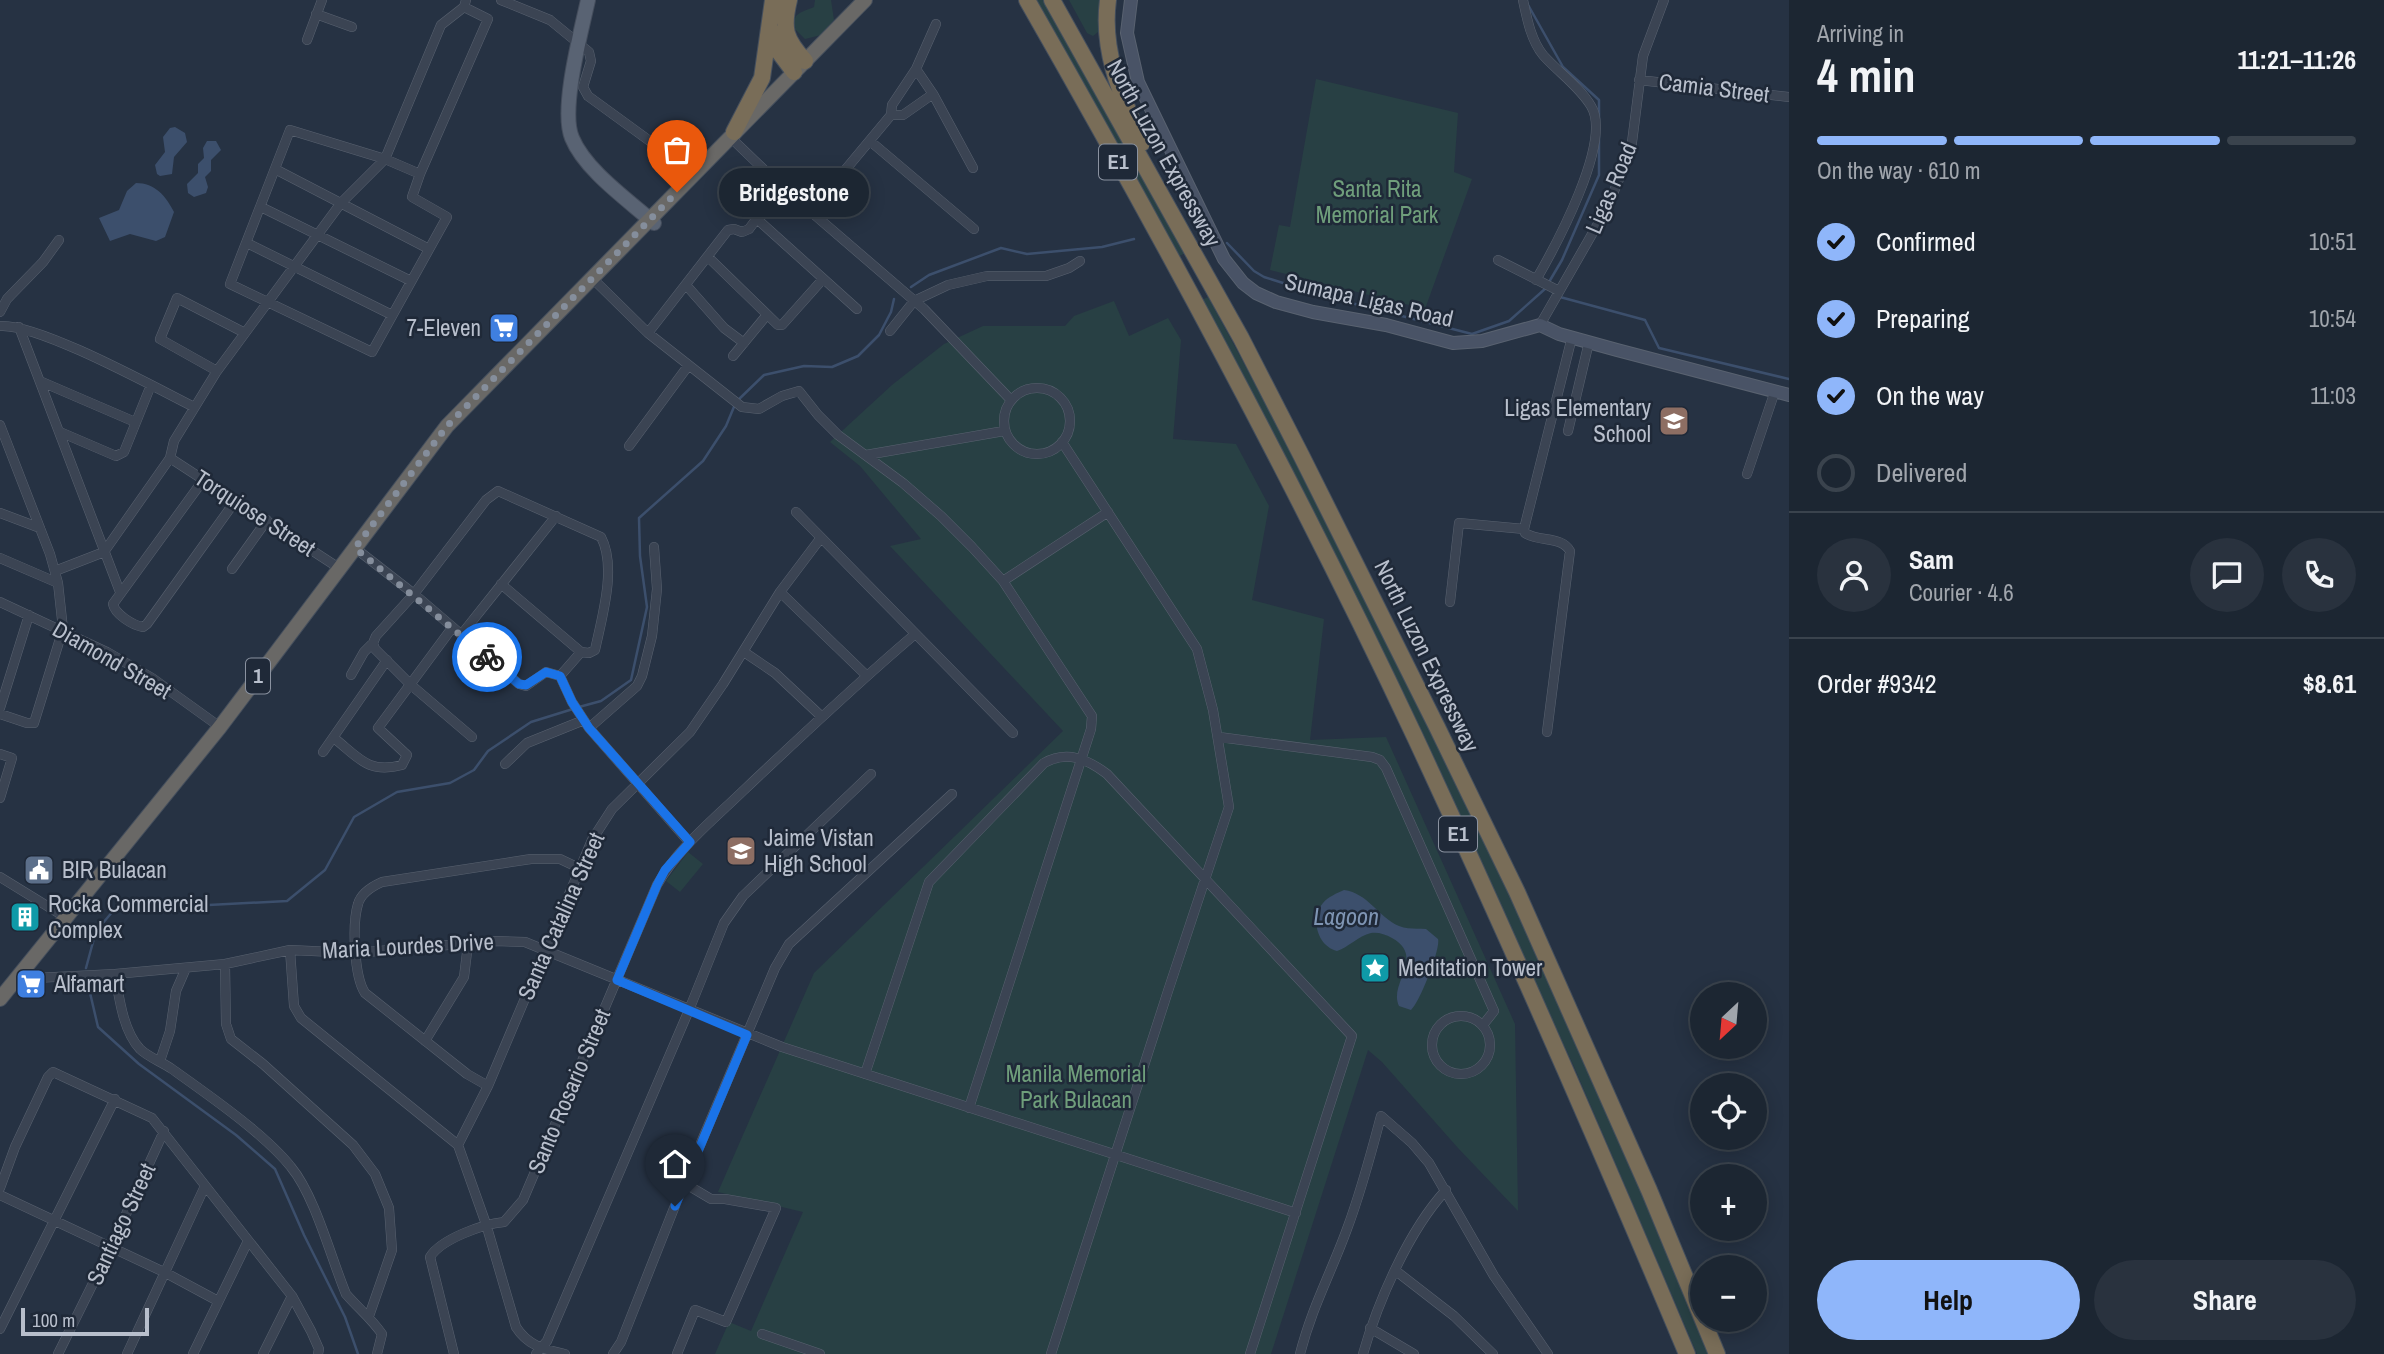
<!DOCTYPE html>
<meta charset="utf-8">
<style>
:root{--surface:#1c2632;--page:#29323e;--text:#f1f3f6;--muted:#a0a5ac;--line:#3a434d;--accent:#8fb6fa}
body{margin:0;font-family:"Archivo Narrow",sans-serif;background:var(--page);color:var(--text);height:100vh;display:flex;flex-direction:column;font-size:26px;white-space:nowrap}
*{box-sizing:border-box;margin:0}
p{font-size:23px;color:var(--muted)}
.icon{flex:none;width:38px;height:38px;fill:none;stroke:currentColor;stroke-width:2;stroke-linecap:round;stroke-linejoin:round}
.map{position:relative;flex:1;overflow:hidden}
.side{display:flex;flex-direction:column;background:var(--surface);width:595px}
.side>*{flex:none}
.needle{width:46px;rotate:206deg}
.fabs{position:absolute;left:1690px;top:982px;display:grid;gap:14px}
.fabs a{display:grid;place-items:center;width:77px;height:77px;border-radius:50%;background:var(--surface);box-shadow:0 4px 18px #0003,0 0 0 2px var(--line);font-size:35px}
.scale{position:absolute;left:21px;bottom:18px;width:128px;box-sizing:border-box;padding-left:7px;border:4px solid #b8bfcc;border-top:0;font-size:19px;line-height:24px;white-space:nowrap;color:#b8bfcc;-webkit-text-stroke:5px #1f2938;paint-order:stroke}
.pin{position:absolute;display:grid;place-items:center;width:60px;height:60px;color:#fff;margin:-72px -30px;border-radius:50% 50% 50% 0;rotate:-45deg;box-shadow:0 0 7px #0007}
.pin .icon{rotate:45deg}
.courier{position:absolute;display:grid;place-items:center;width:70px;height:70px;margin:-35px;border:5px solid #1a73e8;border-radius:50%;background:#fff;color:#222;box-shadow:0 2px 9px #0007}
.bubble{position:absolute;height:49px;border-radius:24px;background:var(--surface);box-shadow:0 4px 18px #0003,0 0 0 2px var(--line);font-size:23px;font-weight:700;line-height:49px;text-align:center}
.head em{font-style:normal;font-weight:700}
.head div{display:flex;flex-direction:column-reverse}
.head{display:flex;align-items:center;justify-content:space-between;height:119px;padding:0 28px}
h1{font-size:46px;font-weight:700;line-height:52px}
.bar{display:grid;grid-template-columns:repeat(4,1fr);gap:10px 7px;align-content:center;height:84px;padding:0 28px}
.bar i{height:9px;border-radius:5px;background:var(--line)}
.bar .selected{background:var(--accent)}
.bar p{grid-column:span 4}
.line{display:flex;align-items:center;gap:18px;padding:0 28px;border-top:2px solid var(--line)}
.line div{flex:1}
.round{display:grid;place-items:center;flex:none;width:74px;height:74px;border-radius:37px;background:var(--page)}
ol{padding:0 28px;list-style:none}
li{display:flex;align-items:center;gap:21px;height:77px}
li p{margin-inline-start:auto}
li .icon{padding:7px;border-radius:50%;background:var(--accent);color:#111;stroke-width:4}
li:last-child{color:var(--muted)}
li i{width:38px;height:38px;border:4px solid var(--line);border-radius:50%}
.primary-button{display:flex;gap:14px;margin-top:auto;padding:14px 28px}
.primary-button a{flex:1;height:80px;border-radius:42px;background:var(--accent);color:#111;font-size:28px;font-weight:700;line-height:80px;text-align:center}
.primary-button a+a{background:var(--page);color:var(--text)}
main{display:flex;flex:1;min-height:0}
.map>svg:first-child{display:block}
.green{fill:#284044}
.water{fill:#3c4f6c}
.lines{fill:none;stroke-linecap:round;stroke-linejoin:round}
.stream{stroke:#3c4f6c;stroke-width:2.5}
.minor-casing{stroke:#596270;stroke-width:10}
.secondary-casing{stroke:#596270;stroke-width:14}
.primary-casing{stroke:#444d5c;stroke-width:16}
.trunk-casing{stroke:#454f5d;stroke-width:16}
.motorway-casing{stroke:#454f5d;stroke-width:18}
.minor{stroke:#3b4453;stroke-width:9}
.secondary{stroke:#495366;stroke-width:12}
.primary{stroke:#596373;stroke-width:14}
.trunk{stroke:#696866;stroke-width:14}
.motorway{stroke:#796d58;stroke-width:16}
.done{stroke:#858e9c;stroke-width:7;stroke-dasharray:0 12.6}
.route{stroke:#1a73e8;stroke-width:9}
.labels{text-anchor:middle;stroke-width:5;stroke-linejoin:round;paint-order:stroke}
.shield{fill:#1f2938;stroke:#8a92a0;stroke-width:2}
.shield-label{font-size:21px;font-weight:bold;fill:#b8bfcc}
.street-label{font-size:23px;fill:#b8bfcc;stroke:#1f2938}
.park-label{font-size:23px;fill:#6f9e7b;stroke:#1f2938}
.poi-label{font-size:23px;fill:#b8bfcc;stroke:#1f2938;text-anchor:start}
.water-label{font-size:24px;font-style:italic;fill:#7f95b4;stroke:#1f2938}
</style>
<main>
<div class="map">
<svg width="1789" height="1354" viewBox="0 0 1789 1354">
<rect width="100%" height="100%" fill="#263243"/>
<path class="green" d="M815,0H831L834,20L821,35L805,39L792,26C794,13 802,12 814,7Z
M1032,0H1043L1185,253L1176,258Z
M1069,0H1106L1103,28L1093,36L1087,33Z
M1316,79L1458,113L1454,172L1472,179L1425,309L1270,270L1279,225L1290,227Z
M1208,297L1326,515L1508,891L1671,1256L1709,1354H1697L1575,1069L1497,900L1200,301Z
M1114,301L1129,336L1168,318L1181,340L1173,439L1236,444L1269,506L1252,600L1324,619L1310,740L1386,737L1515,1024L1518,1211L1458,1148L1382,1062L1368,1050L1271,1354H715L729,1322L751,1331L803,1212L718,1192L814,973L1063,731L890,546L921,539L860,466L830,442L892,385L944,344L983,326H1065L1074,316Z
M688,852L703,864L680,892L666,881Z"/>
<path class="water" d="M175,127L185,133L187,142L174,157L172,174L160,176L157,174L155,165L165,152L163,137L170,128Z
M207,141H216L221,150L211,160V171L205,177L208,187L206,193L194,197L188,193L187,184L198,173V164L204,158L203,148Z
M136,183C155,183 166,196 174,212L165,237L156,241L130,234L110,241L99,218L119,210L127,191Z
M1344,890C1368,893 1378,917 1399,926C1408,930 1417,928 1426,929L1438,939C1441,948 1420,1002 1411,1010L1399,1006C1388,984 1426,957 1392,938C1385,934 1378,932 1371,933C1358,936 1349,947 1337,951C1317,946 1310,918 1323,903C1328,897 1337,893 1344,890Z"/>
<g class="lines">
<path class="stream" d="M1527,3L1563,67L1599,100V119
M1227,243L1254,271L1264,277L1324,296L1472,334L1509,321L1546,288
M1549,282L1562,260L1599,175V136
M911,287L929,275L1001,248L1027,254L1102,247L1134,239
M1560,297L1645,320L1659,348L1789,379
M579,707L601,701L631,680L647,607L640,556L639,518L703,461L726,426L736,402L764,375L804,366L832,367L858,356L879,335L891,312L894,299
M86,968L96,931L114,910L287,901L325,870L354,817L397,792L450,783L474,770L488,751L531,722L573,709
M87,980L98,1027L139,1064L236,1135L275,1169L304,1235L345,1317L358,1354"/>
<g class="minor-casing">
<path id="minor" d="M501,0L550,20L589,52L591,61L583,87L588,96L695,174
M1523,0C1527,19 1531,40 1543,55C1558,72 1579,86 1591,106C1613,141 1555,247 1536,280
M316,14L352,27
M307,40L322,0
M916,69L933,94L973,168
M1639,80L1789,97
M891,115H903L933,94
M730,137L781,186L924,309L1010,399
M870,141L974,229
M275,169L429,249
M420,174L385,159L290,130L230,284L372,352L447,217L412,197L420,174L488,19L464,7
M261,207L411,281
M811,211L891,115L892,105L916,69L936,24
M757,219L857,309
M247,243L392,315
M708,257L778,325H782L823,279
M1498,260L1559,291
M593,279L648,333L742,407L759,409L782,396L799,391L818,415L838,435L903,483L941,516L972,547L1003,581L1092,716L1091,729L969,1108
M686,285L724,328L744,343
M0,312L7,299L43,262L59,240
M1540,325L1607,208L1631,150L1643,56L1664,0
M0,326C38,323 156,388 194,407
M19,327L120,592
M890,331L914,301L948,285L987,276H1046L1069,268L1080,261
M648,333L728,230L734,229L742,232L749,229L781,186
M733,356L766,316
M217,371L160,339L177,298L245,333
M42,382L135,422
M1004 421a33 33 0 1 1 66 0a33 33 0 1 1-66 0Z
M0,425L50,554L58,583L63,629L34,723H27L0,714
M1568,431L1589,342
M60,432L116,456L124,452L151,385
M629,446L688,366
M866,455L1004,431
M170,458L339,568
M1747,474L1775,391
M204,479L113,604C115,614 132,625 143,627L147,624L236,500
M796,512L1013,733
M0,513L40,528
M355,548L414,594L519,684L526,686L546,672L560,676L572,702L589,728L689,842
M104,552L170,458L174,441L217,371L341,203L385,159L441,25L464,7L466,0
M0,558L58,583
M232,569L267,520
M55,571L104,552
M1003,581L1108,512
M780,592L866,675
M0,602L107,652L152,678L220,727
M1450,602L1459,523L1524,529
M461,635L556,516
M744,652L775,673L822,717
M351,675L364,652L373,643
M560,676L581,652
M0,708L29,615
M589,728L637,686L642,676L652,636L657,589L654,547
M1547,732L1570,551C1562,536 1539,542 1525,533L1524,529L1572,337
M472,737L411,685L375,649L373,643L376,636L414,594L486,500L498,491L601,537C617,567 602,617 595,650L589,653L581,652L501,584
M1219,737L1372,757L1380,760L1386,768L1494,1011L1483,1025
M334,738C359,758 368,774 402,765L407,755L378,728L452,628
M323,752L387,660
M0,754L12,758L0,798
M505,764L527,743L584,720
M0,877L65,917
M290,950L294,1006L301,1018L458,1145L486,1224L516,1327C528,1346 544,1349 565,1354
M225,964L226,1024L231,1039L263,1064L353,1145L375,1174L389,1208L392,1250L369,1316
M115,974C119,997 123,1031 140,1049C148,1057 162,1062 172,1069C207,1094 265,1134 291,1167C315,1196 331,1258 346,1294C358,1308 371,1318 382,1334L377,1354
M15,979L115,974L225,964L290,950L355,953L495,941L525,942L782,1047L1296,1213
M1432 1045a29 29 0 1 1 58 0a29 29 0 1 1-58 0Z
M425,1041L464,977L468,944
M160,1061L170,1031L176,991L186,968
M865,1074L929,882L1044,763C1067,750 1087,759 1107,774L1352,1036L1250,1354
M488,1086L467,1074L365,993C354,976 352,924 358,904C361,893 373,886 382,882L531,859H560L579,868
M458,1145L488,1086L592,840L612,809L690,732L723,684L780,592L820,539
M0,1188L15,1147L48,1077L53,1072L152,1118L292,1296L311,1331L319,1349L318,1354
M0,1195L166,1273L218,1301
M1396,1271L1454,1316L1493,1354
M1370,1328L1414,1354
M0,1329L115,1099
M762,1334L820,1354
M58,1354L111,1247L164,1131
M127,1354L205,1186
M193,1354L248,1241
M263,1354L292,1296
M454,1354L430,1257C441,1239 483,1224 504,1222L523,1200L657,885C678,848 713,820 744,790C800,737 855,685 914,635
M536,1354L547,1341L689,1010L724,923L743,896L871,774
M613,1354L621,1342L684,1183L775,968L789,944L952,794
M677,1354L695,1310L726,1322L776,1208L725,1199H711L684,1183
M1051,1354L1168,991L1229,807L1213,710L1197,649L1062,442
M1300,1354C1312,1307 1331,1273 1347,1229C1361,1192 1371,1154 1381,1116L1412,1143L1429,1163L1494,1276L1548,1354
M1363,1354C1378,1301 1409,1230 1446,1190"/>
</g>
<g class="secondary-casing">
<path id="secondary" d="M1131,0L1127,33L1138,82L1224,259L1243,283L1256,293L1276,302L1313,312L1386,325L1453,343L1482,341L1540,325L1559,334L1617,350L1789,395"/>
</g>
<g class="primary-casing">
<path id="primary" d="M588,0C581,32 560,110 572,138C585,170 628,200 654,223"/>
</g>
<g class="trunk-casing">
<path id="trunk" d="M0,999L220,727L447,426L865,0"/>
</g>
<g class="motorway-casing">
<path id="motorway" d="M789,0C782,29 785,39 805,61
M1027,0C1165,241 1297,486 1415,737C1510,941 1600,1147 1687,1354
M1052,0L1241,338L1301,455L1437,727L1517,892L1649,1190L1717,1354
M1108,0C1101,52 1122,97 1142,143
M772,31L779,52L794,72
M734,132L762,78L773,0"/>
</g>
<use href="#minor" class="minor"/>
<use href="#secondary" class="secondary"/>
<use href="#primary" class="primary"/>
<use href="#trunk" class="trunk"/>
<use href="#motorway" class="motorway"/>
</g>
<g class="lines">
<path class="done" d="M487,657L355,548L447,426L677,192"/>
<path class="route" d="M487,657L519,684L526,685L546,672L560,676L572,702L589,728L690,842L665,870L657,885L617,980L747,1035L675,1206"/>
</g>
<defs>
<g id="supermarket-square" transform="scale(1.575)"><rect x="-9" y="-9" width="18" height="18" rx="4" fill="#3f7fe0" stroke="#1f2938"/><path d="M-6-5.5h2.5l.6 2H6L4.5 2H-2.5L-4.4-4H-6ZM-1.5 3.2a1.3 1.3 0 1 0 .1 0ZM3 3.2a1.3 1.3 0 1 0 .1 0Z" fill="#fff"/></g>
<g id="school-square" transform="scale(1.575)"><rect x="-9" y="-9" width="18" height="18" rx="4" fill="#8d6e63" stroke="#1f2938"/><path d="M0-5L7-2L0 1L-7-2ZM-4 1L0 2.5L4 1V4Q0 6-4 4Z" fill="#fff"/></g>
<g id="civic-square" transform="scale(1.575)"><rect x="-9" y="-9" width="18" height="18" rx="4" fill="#5c6f8a" stroke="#1f2938"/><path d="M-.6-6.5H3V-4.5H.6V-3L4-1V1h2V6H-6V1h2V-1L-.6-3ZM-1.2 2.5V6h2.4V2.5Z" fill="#fff"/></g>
<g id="building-square" transform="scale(1.575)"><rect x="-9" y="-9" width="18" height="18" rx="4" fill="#0f9aa8" stroke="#1f2938"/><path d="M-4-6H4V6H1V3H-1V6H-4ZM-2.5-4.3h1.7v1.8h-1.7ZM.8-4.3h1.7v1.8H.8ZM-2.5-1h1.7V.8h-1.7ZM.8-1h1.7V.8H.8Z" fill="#fff"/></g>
<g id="sight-square" transform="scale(1.575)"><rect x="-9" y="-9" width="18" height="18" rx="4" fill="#0f9aa8" stroke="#1f2938"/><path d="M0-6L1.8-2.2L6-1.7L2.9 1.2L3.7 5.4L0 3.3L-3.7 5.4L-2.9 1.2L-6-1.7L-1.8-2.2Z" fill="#fff"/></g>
</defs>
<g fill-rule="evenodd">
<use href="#supermarket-square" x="504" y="328"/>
<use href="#school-square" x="1674" y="421"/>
<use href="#school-square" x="741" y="851"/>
<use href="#civic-square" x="39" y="870"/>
<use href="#building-square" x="25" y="917"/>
<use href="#sight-square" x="1375" y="968"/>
<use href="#supermarket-square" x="31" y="984"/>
</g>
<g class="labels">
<g class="shield">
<rect x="1099" y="144.5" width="38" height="35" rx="5"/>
<rect x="246" y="658.5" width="24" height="35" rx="5"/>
<rect x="1439" y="816.5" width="38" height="35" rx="5"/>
</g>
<g class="shield-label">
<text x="1118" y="169">E1</text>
<text x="258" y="683">1</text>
<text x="1458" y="841">E1</text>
</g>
<g class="street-label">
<text transform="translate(1714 88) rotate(7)" y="8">Camia Street</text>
<text transform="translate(1164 153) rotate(61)" y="8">North Luzon Expressway</text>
<text transform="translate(1611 188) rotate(-67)" y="8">Ligas Road</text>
<text transform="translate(1369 300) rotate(13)" y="8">Sumapa Ligas Road</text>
<text transform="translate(255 513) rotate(33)" y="8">Torquiose Street</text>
<text transform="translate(1427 656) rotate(64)" y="8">North Luzon Expressway</text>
<text transform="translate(112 660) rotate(30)" y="8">Diamond Street</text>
<text transform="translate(561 916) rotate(-66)" y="8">Santa Catalina Street</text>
<text transform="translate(408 946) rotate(-3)" y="8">Maria Lourdes Drive</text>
<text transform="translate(569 1091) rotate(-67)" y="8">Santo Rosario Street</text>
<text transform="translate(121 1224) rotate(-65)" y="8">Santiago Street</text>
</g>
<g class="park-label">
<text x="1377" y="197">Santa Rita<tspan x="1377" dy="26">Memorial Park</tspan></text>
<text x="1076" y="1082">Manila Memorial<tspan x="1076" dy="26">Park Bulacan</tspan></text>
</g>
<g class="poi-label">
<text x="481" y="336" text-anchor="end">7-Eleven</text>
<text x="1651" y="416" text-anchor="end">Ligas Elementary<tspan x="1651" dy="26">School</tspan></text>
<text x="764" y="846">Jaime Vistan<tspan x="764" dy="26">High School</tspan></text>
<text x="62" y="878">BIR Bulacan</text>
<text x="48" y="912">Rocka Commercial<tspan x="48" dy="26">Complex</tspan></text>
<text x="1398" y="976">Meditation Tower</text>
<text x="54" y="992">Alfamart</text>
</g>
<g class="water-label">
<text x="1346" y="925">Lagoon</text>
</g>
</g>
</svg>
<div class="fabs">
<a><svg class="needle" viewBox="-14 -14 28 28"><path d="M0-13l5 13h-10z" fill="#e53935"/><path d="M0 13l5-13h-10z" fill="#a0a5ac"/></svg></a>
<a><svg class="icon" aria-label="locate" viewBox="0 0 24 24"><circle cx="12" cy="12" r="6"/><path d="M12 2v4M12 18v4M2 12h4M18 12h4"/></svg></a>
<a>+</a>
<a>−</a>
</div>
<div class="scale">100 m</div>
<div class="pin" style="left:677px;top:192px;background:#ea580c"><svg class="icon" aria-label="bag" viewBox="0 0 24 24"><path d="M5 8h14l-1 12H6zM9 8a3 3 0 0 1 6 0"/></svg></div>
<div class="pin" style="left:675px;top:1206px;background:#1f2937"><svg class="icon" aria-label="home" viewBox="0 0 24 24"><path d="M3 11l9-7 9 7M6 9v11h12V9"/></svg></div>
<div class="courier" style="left:487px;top:657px"><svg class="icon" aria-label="bike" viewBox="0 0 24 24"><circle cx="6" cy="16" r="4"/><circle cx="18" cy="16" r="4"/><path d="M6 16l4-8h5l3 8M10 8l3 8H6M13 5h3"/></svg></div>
<div class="bubble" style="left:719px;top:168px;width:150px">Bridgestone</div>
</div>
<section class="side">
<div class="head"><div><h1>4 min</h1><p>Arriving in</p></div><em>11:21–11:26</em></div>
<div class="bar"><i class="selected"></i><i class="selected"></i><i class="selected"></i><i></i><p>On the way · 610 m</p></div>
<ol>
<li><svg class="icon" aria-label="check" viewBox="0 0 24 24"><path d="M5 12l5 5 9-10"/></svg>Confirmed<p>10:51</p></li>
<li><svg class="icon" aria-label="check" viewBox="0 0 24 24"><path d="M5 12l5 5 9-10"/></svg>Preparing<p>10:54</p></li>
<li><svg class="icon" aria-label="check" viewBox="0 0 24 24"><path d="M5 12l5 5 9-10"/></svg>On the way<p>11:03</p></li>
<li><i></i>Delivered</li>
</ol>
<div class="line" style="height:126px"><a class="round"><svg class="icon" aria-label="person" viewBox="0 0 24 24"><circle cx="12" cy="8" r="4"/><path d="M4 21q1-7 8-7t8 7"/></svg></a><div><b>Sam</b><p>Courier · 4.6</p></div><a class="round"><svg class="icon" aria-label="chat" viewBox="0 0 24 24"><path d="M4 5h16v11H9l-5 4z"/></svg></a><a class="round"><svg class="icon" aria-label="phone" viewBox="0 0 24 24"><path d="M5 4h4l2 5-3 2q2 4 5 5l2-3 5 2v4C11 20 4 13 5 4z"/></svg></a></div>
<div class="line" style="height:91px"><div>Order #9342</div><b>$8.61</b></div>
<div class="primary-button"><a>Help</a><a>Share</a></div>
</section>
</main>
